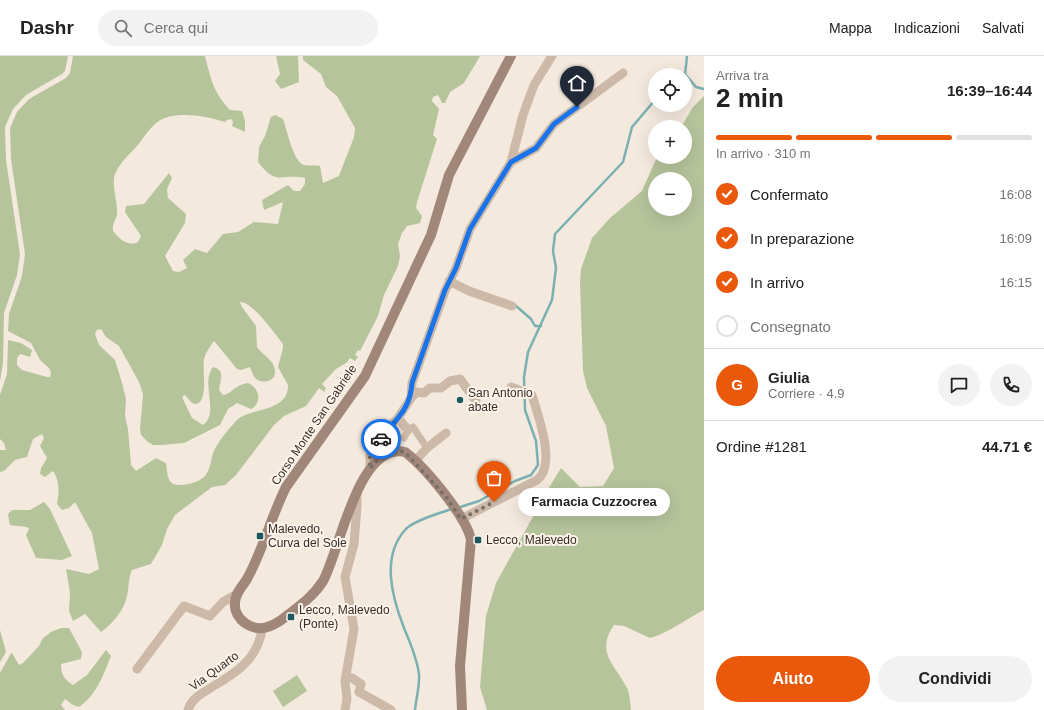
<!DOCTYPE html>
<html lang="it">
<meta charset="utf-8">
<style>
:root{--surface:#fff;--page:#f2f2f2;--text:#222;--muted:#767676;--line:#e0e0e0;--accent:#ea580c}
body{margin:0;font-family:Helvetica,sans-serif;background:var(--page);color:var(--text);height:100vh;display:flex;flex-direction:column;font-size:15px;white-space:nowrap}
*{box-sizing:border-box;margin:0}
p{font-size:13px;color:var(--muted)}
.icon{flex:none;width:22px;height:22px;fill:none;stroke:currentColor;stroke-width:2;stroke-linecap:round;stroke-linejoin:round}
.map{position:relative;flex:1;overflow:hidden}
.panel{display:flex;flex-direction:column;background:var(--surface);width:340px}
.panel>*{flex:none}
.tools{position:absolute;left:648px;top:12px;display:grid;gap:8px}
.tools a{display:grid;place-items:center;width:44px;height:44px;border-radius:50%;background:var(--surface);box-shadow:0 4px 16px #0002;font-size:20px}
.pin{position:absolute;display:grid;place-items:center;width:34px;height:34px;color:#fff;margin:-41px -17px;border-radius:50% 50% 50% 0;rotate:-45deg;box-shadow:0 0 4px #0007}
.pin .icon{rotate:45deg}
.courier{position:absolute;display:grid;place-items:center;width:40px;height:40px;margin:-20px;border:3px solid #1a73e8;border-radius:50%;background:#fff;color:#222;box-shadow:0 1px 5px #0007}
.bubble{position:absolute;height:28px;border-radius:14px;background:var(--surface);box-shadow:0 4px 16px #0002;font-size:13px;font-weight:700;line-height:28px;text-align:center}
.head em{font-style:normal;font-weight:700}
.head div{display:flex;flex-direction:column-reverse}
.head{display:flex;align-items:center;justify-content:space-between;height:68px;padding:0 12px}
h1{font-size:26px;font-weight:700;line-height:30px}
.bar{display:grid;grid-template-columns:repeat(4,1fr);gap:6px 4px;align-content:center;height:48px;padding:0 12px}
.bar i{height:5px;border-radius:3px;background:var(--line)}
.bar .on{background:var(--accent)}
.bar p{grid-column:span 4}
.line{display:flex;align-items:center;gap:10px;padding:0 12px;border-top:1px solid var(--line)}
.line div{flex:1}
.round{display:grid;place-items:center;flex:none;width:42px;height:42px;border-radius:21px;background:var(--page)}
ol{padding:0 12px;list-style:none}
li{display:flex;align-items:center;gap:12px;height:44px}
li p{margin-inline-start:auto}
li .icon{padding:4px;border-radius:50%;background:var(--accent);color:#fff;stroke-width:4}
li:last-child{color:var(--muted)}
li i{width:22px;height:22px;border:2px solid var(--line);border-radius:50%}
.primary-button{display:flex;gap:8px;margin-top:auto;padding:8px 12px}
.primary-button a{flex:1;height:46px;border-radius:24px;background:var(--accent);color:#fff;font-size:16px;font-weight:700;line-height:46px;text-align:center}
.primary-button a+a{background:var(--page);color:var(--text)}
header{display:flex;align-items:center;gap:24px;box-sizing:border-box;height:56px;padding:0 20px;background:var(--surface);border-bottom:1px solid var(--line)}
header strong{font-size:19px}
nav{display:flex;gap:22px;margin-inline-start:auto;font-size:14px}
.search{width:280px;height:36px;background:var(--page);display:flex;align-items:center;gap:10px;box-sizing:border-box;padding:0 14px;border-radius:22px;color:var(--muted);font-size:15px}
main{display:flex;flex:1;min-height:0}
.map>svg:first-child{display:block}
.green{fill:#b6c49c;fill-rule:evenodd}
.lines{fill:none;stroke-linecap:round;stroke-linejoin:round}
.stream{stroke:#7ab0b2;stroke-width:2.5}
.pedestrian{stroke:#cdb9a8;stroke-width:7}
.minor{stroke:#cdb9a8;stroke-width:9}
.secondary{stroke:#a08779;stroke-width:10}
.done{stroke:#7a6f67;stroke-width:4;stroke-dasharray:0 7.2}
.route{stroke:#1a73e8;stroke-width:5}
.poi-dot{fill:#1c585d;stroke:#fbf3ea;stroke-width:1.5}
.labels{text-anchor:middle;stroke-width:4;stroke-linejoin:round;paint-order:stroke}
.poi-label{font-size:12px;fill:#392e28;stroke:#fbf3ea;text-anchor:start}
.street-label{font-size:12px;fill:#392e28;stroke:#fbf3ea}
</style>
<header>
<strong>Dashr</strong>
<div class="search"><svg class="icon" aria-label="search" viewBox="0 0 24 24"><circle cx="10" cy="10" r="6"/><path d="M15 15l6 6"/></svg>Cerca qui</div>
<nav><a>Mappa</a><a>Indicazioni</a><a>Salvati</a></nav>
</header>
<main>
<div class="map">
<svg width="704" height="654" viewBox="0 0 704 654">
<rect width="100%" height="100%" fill="#f4e9dd"/>
<path class="green" d="M0,0H68L65,15L62,18L26,39L13,53L5,71L6,104L20,198L17,219L4,257L3,307L0,325Z
M73,0H205C211,23 213,36 230,54L242,55L245,65V76L232,70L233,66L231,63L227,64L225,66C206,60 171,53 155,68C148,74 143,83 137,90C128,100 121,105 115,118C111,127 118,148 117,158C116,164 112,168 113,175C119,183 129,191 138,186L141,180L125,156L126,150L144,148L169,117L172,122L167,133L168,142L186,158L185,167L165,200L173,215L179,216L187,212L183,204L195,193L207,197L223,178L238,176L254,166L278,168L283,146L264,154L262,144L288,129L294,135H300L305,128V122C282,117 277,131 258,106L259,91L265,80L271,61L275,59L283,63C287,73 293,106 304,109C307,110 316,109 320,110L323,127L339,120L354,81L355,72L337,40L326,31L321,18L303,4V0H480L464,27L450,36L445,47H442L438,39L433,41L432,45L439,53L433,79L437,83L417,146L416,152L422,160L420,167L407,170L402,177L398,188L400,200L398,210L384,239L378,260L360,295L358,294L355,299L358,301L355,305L350,302L346,307L336,313L322,328L326,332L324,336L319,332L306,350L284,360L274,369L236,419L225,429L212,431L175,459L167,473L162,489L151,508L132,514C128,523 129,531 127,540C124,555 113,567 101,576L85,558L73,565L69,555L70,537L66,513L89,518L99,513L92,477L75,446L69,452L62,454L57,448C59,437 60,425 53,415L45,421L40,418L41,412L47,402L40,390L44,382L42,378L33,383L27,401L15,404L4,415L0,416V394H6L4,387L0,383V339L7,318L8,284L21,287L32,294L30,301L20,298L17,302V309L22,314L47,321H50L51,317L49,312L40,304L31,287L8,275L9,258L22,220L25,198L11,103L10,72L17,56L29,43L66,22L70,17ZM240,246C252,245 275,278 283,288V292L278,311L288,329C289,357 249,351 236,365C228,374 218,385 213,397C211,404 210,414 205,420C201,426 175,434 170,425C167,421 167,413 166,407L156,402L136,415L131,409L128,373L125,360L126,343L122,327L115,304L99,289L95,278L97,274L101,273L106,281L119,290L139,326L143,338L140,373L141,379L148,386L153,389H162L184,387L220,369L228,353L237,347L251,353C263,347 259,331 248,327C234,329 232,338 223,339L219,334C220,325 226,314 213,311C200,328 220,356 203,369L192,362L182,341L185,339L192,347L196,348C209,345 202,315 204,304C205,297 210,291 214,285L237,313L241,314L250,311L254,321C260,327 268,327 274,321C279,306 264,301 257,291L256,270L242,251Z
M276,0H298L299,26L281,33L275,25L280,18Z
M704,40V554C686,563 669,577 650,582L624,570L614,569C595,597 615,608 627,632C630,638 630,647 631,654H487L480,631L486,560L496,527L550,430L561,412L580,431L603,430L614,412L606,370L587,332L583,315L580,226L581,213L592,182L610,162L642,135L657,101H685V71H681L693,51ZM655,123H685V153H655Z
M44,446L50,453L72,500L62,504L36,502L26,479L29,473L27,471L10,469L8,458L12,454H30Z
M61,572H69L82,596L81,603L61,608C61,619 64,623 73,629L87,619L106,594L111,600C103,620 97,638 79,651L73,649L65,643L61,649L65,654H0V617L10,599L12,597L19,609L23,607L39,590L43,582L51,576Z
M0,574L6,596L0,606Z
M297,619L307,635L283,651L273,635Z"/>
<g class="lines">
<path class="stream" d="M685,18L696,31L704,33
M685,19L687,0
M515,249L531,263L535,270H541
M457,452L479,445L515,425L531,419L538,409L536,385L525,354L524,321L528,296L552,244L556,212L553,195L555,178L623,106L632,71L655,44
M415,654C416,643 420,629 419,618C417,602 410,586 404,572C392,541 381,501 405,474C411,466 442,456 452,453"/>
<path class="pedestrian" d="M404,382L408,374L413,371L427,392"/>
<path class="minor" d="M511,106L536,92L554,68L623,17
M449,225L469,235L512,250
M411,342L417,336L424,337L430,332H441L450,325L460,323L476,345
M398,362L408,374
M415,405L427,392L446,377
M370,413V400L389,371L398,362L411,342L412,327L445,235L456,212L470,173L511,106L523,59L534,29L552,0
M461,463L537,424C557,409 538,360 532,339L511,331
M137,613L184,550L210,560L223,546L237,538
M352,622L361,628L359,636L391,654
M188,654C191,643 202,637 212,631C236,617 258,603 262,573
M345,654L347,643L345,625L354,573L345,521L354,488L357,450V437"/>
<path class="secondary" d="M462,654L460,610L471,483C465,459 425,411 405,396C358,385 340,495 323,525C313,541 298,551 284,562C272,571 259,577 245,567C239,563 234,555 235,547C235,537 242,531 247,523C263,494 271,461 286,431L365,320L431,179L449,119L511,0"/>
</g>
<g class="lines">
<path class="done" d="M381,383L370,400V413C379,401 389,392 405,396L447,442L461,463L494,446"/>
<path class="route" d="M381,383C396,362 410,355 412,327L445,234L456,212L470,173L490,140L511,106L536,92L554,68L577,51"/>
</g>
<g class="poi-dot">
<circle cx="460" cy="344" r="4"/>
<rect x="256" y="476" width="8" height="8" rx="2"/>
<rect x="474" y="480" width="8" height="8" rx="2"/>
<rect x="287" y="557" width="8" height="8" rx="2"/>
</g>
<g class="labels">
<g class="poi-label">
<text x="468" y="341">San Antonio<tspan x="468" dy="14">abate</tspan></text>
<text x="268" y="477">Malevedo,<tspan x="268" dy="14">Curva del Sole</tspan></text>
<text x="486" y="488">Lecco, Malevedo</text>
<text x="299" y="558">Lecco, Malevedo<tspan x="299" dy="14">(Ponte)</tspan></text>
</g>
<g class="street-label">
<text transform="translate(314 369) rotate(-56)" y="4">Corso Monte San Gabriele</text>
<text transform="translate(214 615) rotate(-36)" y="4">Via Quarto</text>
</g>
</g>
</svg>
<div class="tools">
<a><svg class="icon" aria-label="locate" viewBox="0 0 24 24"><circle cx="12" cy="12" r="6"/><path d="M12 2v4M12 18v4M2 12h4M18 12h4"/></svg></a>
<a>+</a>
<a>−</a>
</div>
<div class="pin" style="left:494px;top:446px;background:#ea580c"><svg class="icon" aria-label="bag" viewBox="0 0 24 24"><path d="M5 8h14l-1 12H6zM9 8a3 3 0 0 1 6 0"/></svg></div>
<div class="pin" style="left:577px;top:51px;background:#1f2937"><svg class="icon" aria-label="home" viewBox="0 0 24 24"><path d="M3 11l9-7 9 7M6 9v11h12V9"/></svg></div>
<div class="courier" style="left:381px;top:383px"><svg class="icon" aria-label="car" viewBox="0 0 24 24"><path d="M5 17H2v-5l4-1 3-4h7l3 4 3 1v5h-3M9 17h6M6 11h13"/><circle cx="7" cy="17" r="2"/><circle cx="17" cy="17" r="2"/></svg></div>
<div class="bubble" style="left:518px;top:432px;width:152px">Farmacia Cuzzocrea</div>
</div>
<section class="panel">
<div class="head"><div><h1>2 min</h1><p>Arriva tra</p></div><em>16:39–16:44</em></div>
<div class="bar"><i class="on"></i><i class="on"></i><i class="on"></i><i></i><p>In arrivo · 310 m</p></div>
<ol>
<li><svg class="icon" aria-label="check" viewBox="0 0 24 24"><path d="M5 12l5 5 9-10"/></svg>Confermato<p>16:08</p></li>
<li><svg class="icon" aria-label="check" viewBox="0 0 24 24"><path d="M5 12l5 5 9-10"/></svg>In preparazione<p>16:09</p></li>
<li><svg class="icon" aria-label="check" viewBox="0 0 24 24"><path d="M5 12l5 5 9-10"/></svg>In arrivo<p>16:15</p></li>
<li><i></i>Consegnato</li>
</ol>
<div class="line" style="height:72px"><b class="round" style="background:var(--accent);color:#fff">G</b><div><b>Giulia</b><p>Corriere · 4.9</p></div><a class="round"><svg class="icon" aria-label="chat" viewBox="0 0 24 24"><path d="M4 5h16v11H9l-5 4z"/></svg></a><a class="round"><svg class="icon" aria-label="phone" viewBox="0 0 24 24"><path d="M5 4h4l2 5-3 2q2 4 5 5l2-3 5 2v4C11 20 4 13 5 4z"/></svg></a></div>
<div class="line" style="height:52px"><div>Ordine #1281</div><b>44.71 €</b></div>
<div class="primary-button"><a>Aiuto</a><a>Condividi</a></div>
</section>
</main>
